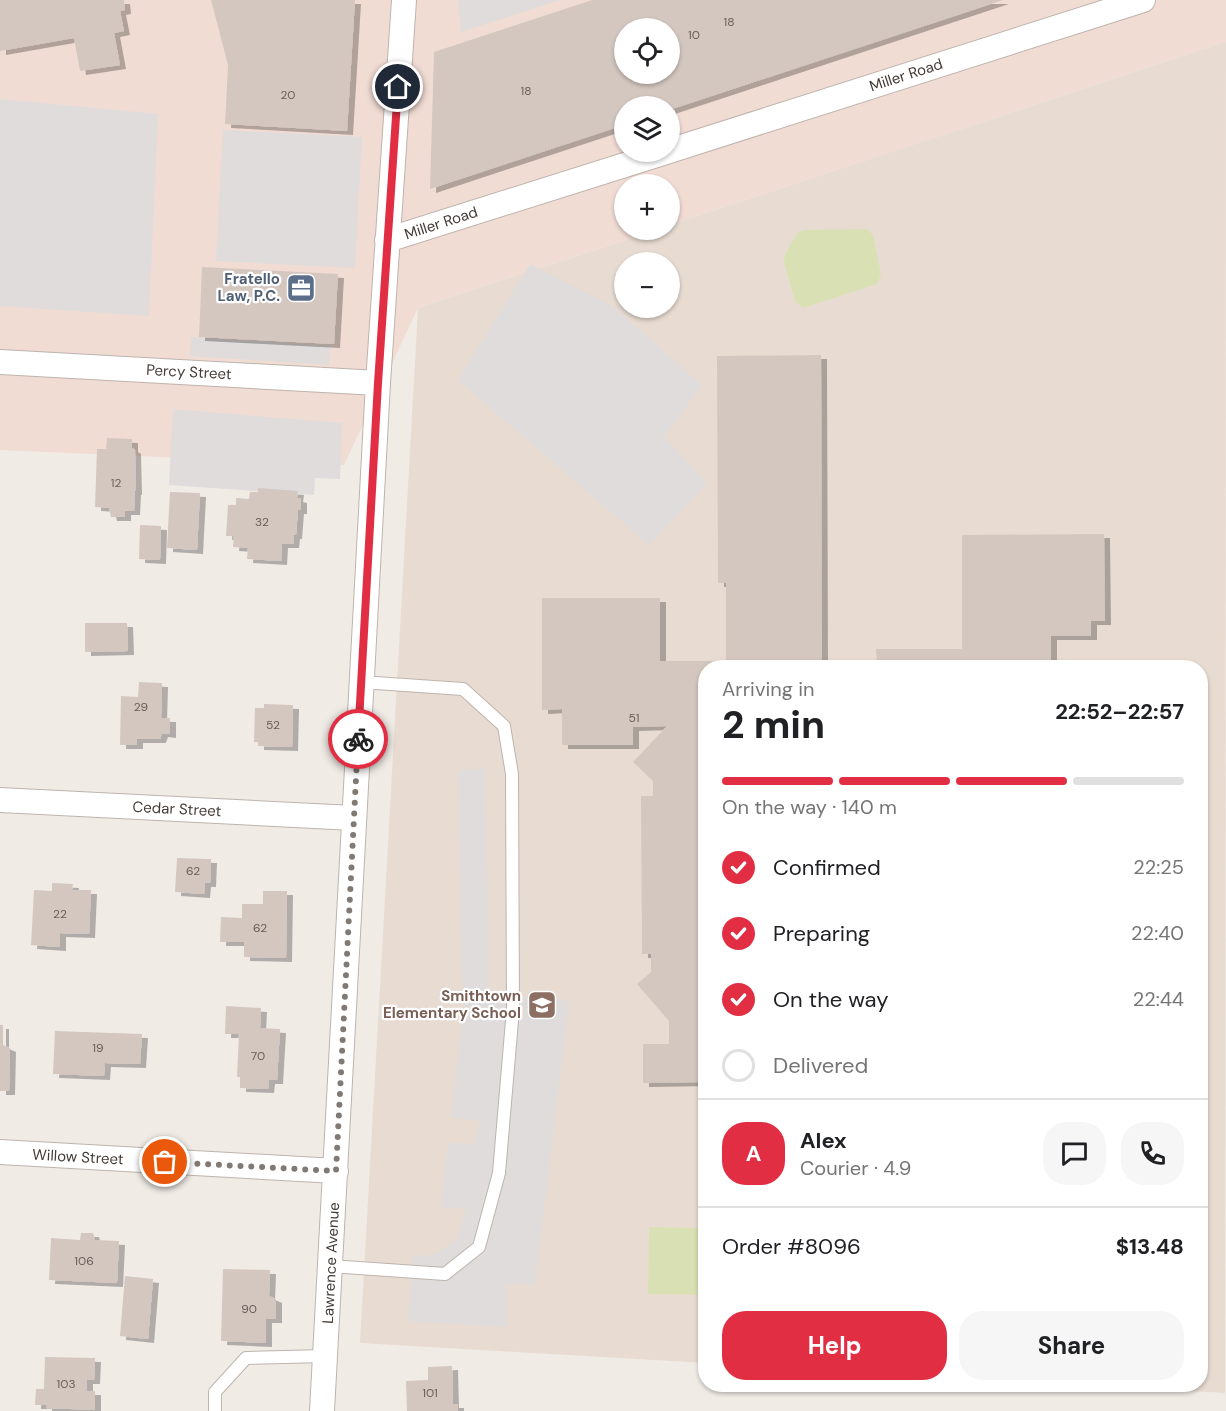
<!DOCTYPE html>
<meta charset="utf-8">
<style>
:root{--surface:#fff;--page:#f6f6f6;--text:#202124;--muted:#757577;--line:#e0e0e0;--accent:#e12e43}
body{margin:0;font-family:"DM Sans",sans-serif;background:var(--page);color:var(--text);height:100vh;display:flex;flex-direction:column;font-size:22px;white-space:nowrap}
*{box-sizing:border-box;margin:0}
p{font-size:20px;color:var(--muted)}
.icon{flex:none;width:33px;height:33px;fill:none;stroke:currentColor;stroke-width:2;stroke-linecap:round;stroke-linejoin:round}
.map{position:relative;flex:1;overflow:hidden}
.sheet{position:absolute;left:698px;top:660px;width:510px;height:732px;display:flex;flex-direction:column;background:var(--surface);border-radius:24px;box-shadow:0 2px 4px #0004}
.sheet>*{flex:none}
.fabs{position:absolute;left:614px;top:18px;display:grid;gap:12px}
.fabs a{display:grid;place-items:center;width:66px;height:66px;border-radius:50%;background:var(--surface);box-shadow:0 2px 4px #0004;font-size:30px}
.pin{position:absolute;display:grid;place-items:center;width:51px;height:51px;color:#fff;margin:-26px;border:3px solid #fff;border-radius:50%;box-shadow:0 2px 6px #0007}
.courier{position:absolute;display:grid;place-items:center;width:60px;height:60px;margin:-30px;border:4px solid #e12e43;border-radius:50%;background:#fff;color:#222;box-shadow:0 2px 8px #0007}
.headline em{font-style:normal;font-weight:700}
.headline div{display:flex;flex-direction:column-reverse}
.headline{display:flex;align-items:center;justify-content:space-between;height:102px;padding:0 24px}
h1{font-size:39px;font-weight:700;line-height:45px}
.bar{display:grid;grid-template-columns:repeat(4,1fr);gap:9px 6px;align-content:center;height:72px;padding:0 24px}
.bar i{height:8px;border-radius:4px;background:var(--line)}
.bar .selected{background:var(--accent)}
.bar p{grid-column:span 4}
.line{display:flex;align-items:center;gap:15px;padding:0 24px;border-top:2px solid var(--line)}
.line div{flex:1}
.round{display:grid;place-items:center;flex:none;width:63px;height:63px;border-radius:24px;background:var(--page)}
ol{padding:0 24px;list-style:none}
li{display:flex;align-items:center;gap:18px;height:66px}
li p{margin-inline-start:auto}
li .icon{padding:6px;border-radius:50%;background:var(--accent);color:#fff;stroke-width:4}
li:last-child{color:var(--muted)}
li i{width:33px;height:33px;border:3px solid var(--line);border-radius:50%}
.button{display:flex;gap:12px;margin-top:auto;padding:12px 24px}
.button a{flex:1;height:69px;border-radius:24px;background:var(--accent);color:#fff;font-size:24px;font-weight:700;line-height:69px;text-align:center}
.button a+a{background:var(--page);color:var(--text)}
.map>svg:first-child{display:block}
.commercial{fill:#f1dcd4;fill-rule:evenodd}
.education{fill:#e8dcd2;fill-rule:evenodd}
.green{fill:#d9e1b4}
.parking{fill:#dfdcdb}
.building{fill:#d4c7c0;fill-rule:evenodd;filter:url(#shadow)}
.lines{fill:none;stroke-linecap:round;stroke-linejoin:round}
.service-casing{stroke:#beb4ad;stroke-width:14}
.minor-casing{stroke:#beb4ad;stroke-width:26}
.service{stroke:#fff;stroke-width:12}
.minor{stroke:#fff;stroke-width:24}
.done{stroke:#807974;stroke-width:6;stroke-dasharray:0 10.8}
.route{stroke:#e12e43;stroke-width:8}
.labels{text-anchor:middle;stroke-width:4.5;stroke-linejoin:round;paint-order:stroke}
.number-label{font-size:12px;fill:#675e58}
.street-label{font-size:15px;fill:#433b36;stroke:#fff}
.service-label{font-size:15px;font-weight:bold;fill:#4e5e75;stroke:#fff;text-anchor:end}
.education-label{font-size:15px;font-weight:bold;fill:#785e54;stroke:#fff;text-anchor:end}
</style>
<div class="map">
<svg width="1226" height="1411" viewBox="0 0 1226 1411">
<defs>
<filter id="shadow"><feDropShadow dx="6" dy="4" stdDeviation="0" flood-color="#0004"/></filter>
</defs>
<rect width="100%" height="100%" fill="#f1ebe6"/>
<path class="commercial" d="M0,0H1226V42L669,225V184H624V230H656L418,308L344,465L0,450ZM624,28H669V74H624ZM624,106H669V152H624Z"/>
<path class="education" d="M1226,42L1225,1393L1084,1385L1200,1384V668H705V1363L360,1343L418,308L656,230H669V225ZM624,262H669V308H624Z"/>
<path class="green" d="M867,229L873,235L881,274L877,284L803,308L795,301L784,263L785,254L798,232L806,230Z
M649,1227L705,1228V1295L648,1294Z"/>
<path class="parking" d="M458,0H560L461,32Z
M0,99L158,114L149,316L0,306Z
M223,130L362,137L355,268L216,261Z
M530,264L612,306L702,385L664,437L707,483L649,545L458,380Z
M191,337L330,346L329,365L190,356Z
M173,409L342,423L340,479L315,478L314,495L169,485Z
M485,769L489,997L537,996L569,1001L535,1285L506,1284V1327L408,1321L413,1257L436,1254L457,1239L466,1209L441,1207L448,1143L475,1144L480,1121L451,1117L463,1013L458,770Z"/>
<path class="building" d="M0,0H124L125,10L120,11L124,31L114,33L120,65L80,71L74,38L0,51Z
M211,0H355L347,131L225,124L228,65Z
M592,0H1003L669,110V106H624V125L430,189L434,52ZM624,28H669V74H624Z
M202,267L338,274L334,344L199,337Z
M821,355L822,665L877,664L876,649H962V535L1104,534L1105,621H1091V636H1051V668H705V1082L643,1083V1044H669V1021L637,984L651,972V954H642L641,796H653V781L633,762L667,726L633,727V745H562V709L542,710V598H660V661H726V583H718L717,356Z
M107,438L132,439V448L135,450L136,491H135L134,511H125V517H111L109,508L95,507L97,449H106Z
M258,488L298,491L297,498L301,499V510H298L296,535H294L293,544H282L281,561L247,559L248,548L233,547L234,536H226L228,505H236V498L249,499L250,492H258Z
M170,492L200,493L197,550L167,548Z
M140,525L161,526L160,560L139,559Z
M85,623H127L128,651L85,652Z
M139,682L162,683L161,718H170V734L162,733L160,739H137V745H120L121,696L138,697Z
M264,704L293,705L292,747L258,746V742H254L255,708H264Z
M177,858L211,859L210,883H205L204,894L175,892Z
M52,883L73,884L72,890H91L89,934L60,933V947L31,945L34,890L52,891Z
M263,891H287L286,958L244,957V942H220L221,917L242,918V904H263Z
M226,1006L261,1008L260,1028L280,1029L277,1080H269L268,1089L240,1088V1077H237L239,1034H225Z
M0,1025H3V1045L10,1048L9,1091H0Z
M55,1031L142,1034L140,1064L105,1063L104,1076L53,1074Z
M81,1233H93L95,1240L119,1241L117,1283L49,1280L51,1238L80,1240Z
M223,1269L270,1270L269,1296L276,1299V1319H266V1343L221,1341Z
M125,1276L153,1279L148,1339L120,1336Z
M45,1357L95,1358L94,1380H87V1391H95V1410L46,1408V1405H35L36,1389H44Z
M452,1366L453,1404H458V1411H407L406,1381L428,1380V1367Z"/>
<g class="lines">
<g class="service-casing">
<path id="service" d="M330,1266L445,1274L479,1247L499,1173L513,1009L512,774L504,726L463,689L361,682
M215,1411V1392L246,1358L325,1356"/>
</g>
<g class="minor-casing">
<path id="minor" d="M669,151L1143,0
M387,240L666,152
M0,362L378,383
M0,800L354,818
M0,1152L336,1171
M322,1411L378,383L404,0"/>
</g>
<use href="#service" class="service"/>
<use href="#minor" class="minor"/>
</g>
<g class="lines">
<path class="done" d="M165,1162L336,1171L358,739"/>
<path class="route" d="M358,739L378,383L398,87"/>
</g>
<defs>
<g id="office-square" transform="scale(1.5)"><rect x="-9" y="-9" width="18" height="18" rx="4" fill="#5c6f8a" stroke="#fff"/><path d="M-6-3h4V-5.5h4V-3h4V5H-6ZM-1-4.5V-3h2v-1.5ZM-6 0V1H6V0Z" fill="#fff"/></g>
<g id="school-square" transform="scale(1.5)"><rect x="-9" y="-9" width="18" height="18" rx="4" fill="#8d6e63" stroke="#fff"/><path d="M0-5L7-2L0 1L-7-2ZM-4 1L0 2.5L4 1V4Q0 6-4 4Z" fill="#fff"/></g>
</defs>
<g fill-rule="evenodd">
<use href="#office-square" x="301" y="288"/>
<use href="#school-square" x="542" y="1005"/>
</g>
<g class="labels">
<g class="number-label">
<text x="729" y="26">18</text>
<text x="694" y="39">10</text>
<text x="526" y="95">18</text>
<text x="288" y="99">20</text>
<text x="116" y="487">12</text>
<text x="262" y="526">32</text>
<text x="141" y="711">29</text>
<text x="634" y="722">51</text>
<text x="273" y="729">52</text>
<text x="193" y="875">62</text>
<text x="60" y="918">22</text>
<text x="260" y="932">62</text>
<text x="98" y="1052">19</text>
<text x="258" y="1060">70</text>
<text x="84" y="1265">106</text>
<text x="249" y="1313">90</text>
<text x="66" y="1388">103</text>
<text x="430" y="1397">101</text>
</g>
<g class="street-label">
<text transform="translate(906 75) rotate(-18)" y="5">Miller Road</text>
<text transform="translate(441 223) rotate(-18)" y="5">Miller Road</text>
<text transform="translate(189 372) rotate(3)" y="5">Percy Street</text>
<text transform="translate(177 809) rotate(3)" y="5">Cedar Street</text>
<text transform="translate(78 1157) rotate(3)" y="5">Willow Street</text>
<text transform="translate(331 1263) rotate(-87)" y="5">Lawrence Avenue</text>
</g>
<g class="service-label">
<text x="280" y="284">Fratello<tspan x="280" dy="17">Law, P.C.</tspan></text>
</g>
<g class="education-label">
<text x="521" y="1001">Smithtown<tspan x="521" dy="17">Elementary School</tspan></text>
</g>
</g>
</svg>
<div class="fabs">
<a><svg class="icon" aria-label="locate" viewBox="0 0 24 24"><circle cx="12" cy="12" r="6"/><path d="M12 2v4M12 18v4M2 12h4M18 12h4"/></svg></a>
<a><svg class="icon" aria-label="layers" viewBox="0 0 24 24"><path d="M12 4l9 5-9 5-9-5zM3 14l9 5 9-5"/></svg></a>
<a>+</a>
<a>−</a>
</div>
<div class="pin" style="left:165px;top:1162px;background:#ea580c"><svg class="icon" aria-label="bag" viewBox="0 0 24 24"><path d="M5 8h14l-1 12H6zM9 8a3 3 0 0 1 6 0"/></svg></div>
<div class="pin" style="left:398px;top:87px;background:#1f2937"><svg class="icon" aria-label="home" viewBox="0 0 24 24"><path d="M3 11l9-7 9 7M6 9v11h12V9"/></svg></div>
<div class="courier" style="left:358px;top:739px"><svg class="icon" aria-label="bike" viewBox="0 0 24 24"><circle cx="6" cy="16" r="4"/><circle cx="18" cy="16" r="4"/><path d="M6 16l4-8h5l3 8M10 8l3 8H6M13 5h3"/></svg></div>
<section class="sheet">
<div class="headline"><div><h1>2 min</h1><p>Arriving in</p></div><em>22:52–22:57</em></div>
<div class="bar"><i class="selected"></i><i class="selected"></i><i class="selected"></i><i></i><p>On the way · 140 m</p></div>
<ol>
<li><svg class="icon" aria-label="check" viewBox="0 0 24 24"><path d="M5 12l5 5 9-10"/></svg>Confirmed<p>22:25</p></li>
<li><svg class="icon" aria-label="check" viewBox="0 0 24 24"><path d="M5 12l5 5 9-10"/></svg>Preparing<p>22:40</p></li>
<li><svg class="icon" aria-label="check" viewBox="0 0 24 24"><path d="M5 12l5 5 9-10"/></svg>On the way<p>22:44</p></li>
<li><i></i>Delivered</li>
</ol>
<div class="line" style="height:108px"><b class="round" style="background:var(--accent);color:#fff">A</b><div><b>Alex</b><p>Courier · 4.9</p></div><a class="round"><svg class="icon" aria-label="chat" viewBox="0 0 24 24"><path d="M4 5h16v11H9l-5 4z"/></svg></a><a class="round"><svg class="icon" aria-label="phone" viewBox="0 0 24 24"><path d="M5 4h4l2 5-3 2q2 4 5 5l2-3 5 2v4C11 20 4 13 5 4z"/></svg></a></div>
<div class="line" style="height:78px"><div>Order #8096</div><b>$13.48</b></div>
<div class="button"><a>Help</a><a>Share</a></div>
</section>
</div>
